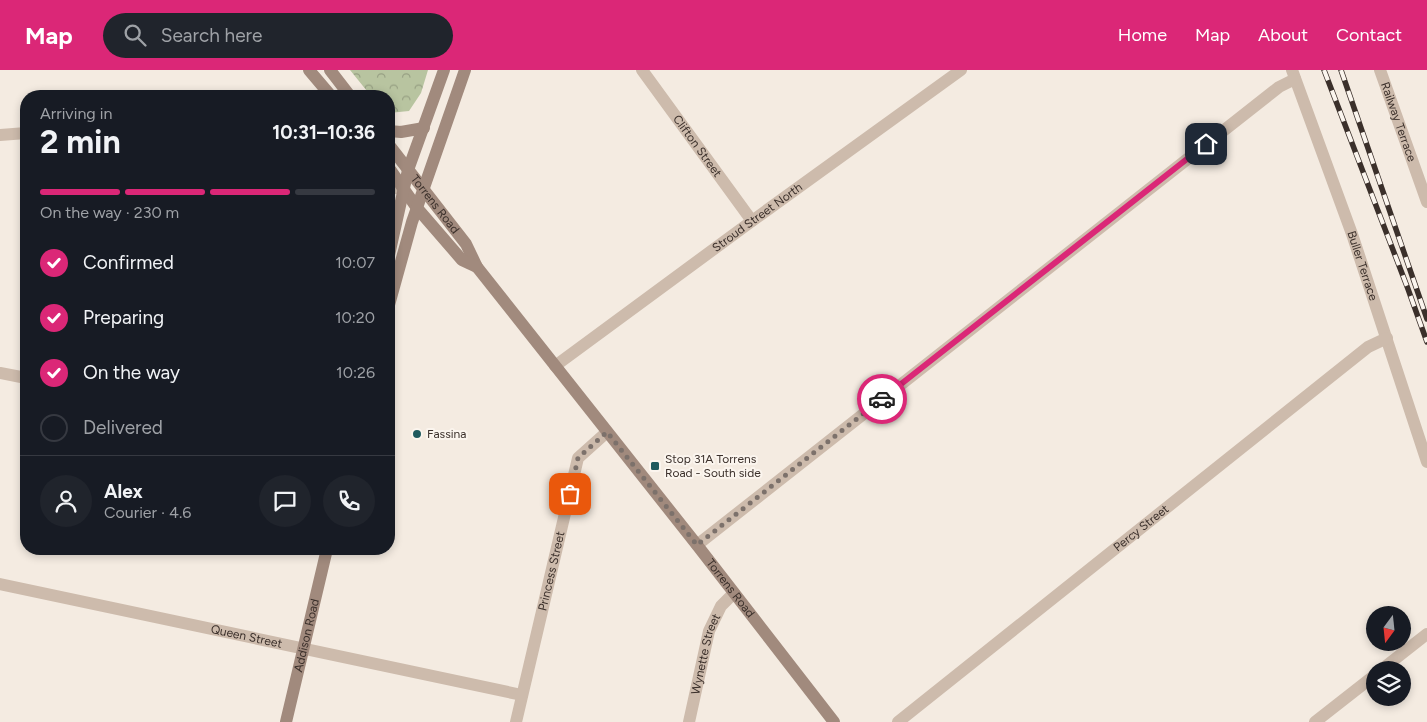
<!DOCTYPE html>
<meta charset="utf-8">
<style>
:root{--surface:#171b24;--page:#20242c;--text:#f1f3f6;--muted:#9ea1a6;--line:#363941;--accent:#db2777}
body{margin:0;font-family:Figtree,sans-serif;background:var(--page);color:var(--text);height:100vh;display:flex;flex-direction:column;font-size:19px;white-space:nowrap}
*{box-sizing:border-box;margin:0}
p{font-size:16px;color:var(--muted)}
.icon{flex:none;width:28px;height:28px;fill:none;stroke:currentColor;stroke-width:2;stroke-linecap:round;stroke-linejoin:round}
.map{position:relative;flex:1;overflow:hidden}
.sheet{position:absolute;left:20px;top:20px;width:375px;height:465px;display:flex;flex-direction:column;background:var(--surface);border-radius:20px;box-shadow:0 2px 8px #0003}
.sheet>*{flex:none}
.needle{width:32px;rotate:195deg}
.controls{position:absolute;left:1366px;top:536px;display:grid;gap:10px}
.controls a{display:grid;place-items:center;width:45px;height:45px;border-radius:50%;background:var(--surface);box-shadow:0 2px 8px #0003;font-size:25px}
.pin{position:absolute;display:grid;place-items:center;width:42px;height:42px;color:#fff;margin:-21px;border-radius:10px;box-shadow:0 2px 8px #0006}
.courier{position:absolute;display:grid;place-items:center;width:50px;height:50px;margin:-25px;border:4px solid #db2777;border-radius:50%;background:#fff;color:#222;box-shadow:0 1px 6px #0007}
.overview em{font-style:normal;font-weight:700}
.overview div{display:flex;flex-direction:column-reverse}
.overview{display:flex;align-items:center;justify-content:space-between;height:85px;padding:0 20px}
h1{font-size:32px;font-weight:700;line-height:38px}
.bar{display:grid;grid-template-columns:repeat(4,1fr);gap:8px 5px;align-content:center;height:60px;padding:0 20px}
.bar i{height:6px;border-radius:4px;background:var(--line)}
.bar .current{background:var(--accent)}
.bar p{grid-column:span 4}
.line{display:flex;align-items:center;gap:12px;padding:0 20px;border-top:1px solid var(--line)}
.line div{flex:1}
.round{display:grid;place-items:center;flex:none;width:52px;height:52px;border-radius:26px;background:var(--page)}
ol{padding:0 20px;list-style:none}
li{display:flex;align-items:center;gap:15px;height:55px}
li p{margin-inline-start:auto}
li .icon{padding:5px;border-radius:50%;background:var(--accent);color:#fff;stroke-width:4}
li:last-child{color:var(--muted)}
li i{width:28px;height:28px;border:2px solid var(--line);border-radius:50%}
header{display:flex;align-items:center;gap:30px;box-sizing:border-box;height:70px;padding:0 25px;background:var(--accent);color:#fff}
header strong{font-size:24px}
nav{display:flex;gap:28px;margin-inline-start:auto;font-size:18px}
.search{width:350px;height:45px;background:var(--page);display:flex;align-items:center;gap:12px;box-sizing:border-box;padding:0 18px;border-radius:28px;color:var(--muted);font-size:19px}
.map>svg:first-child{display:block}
.forest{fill:url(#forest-crowns)}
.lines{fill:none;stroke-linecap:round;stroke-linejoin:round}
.street{stroke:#cdbbac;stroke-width:12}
.secondary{stroke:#a18a7d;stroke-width:12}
.rail-casing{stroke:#3b302b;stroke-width:5.5}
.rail{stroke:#fbf5ee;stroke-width:4;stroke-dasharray:11;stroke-linecap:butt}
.done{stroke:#7c716b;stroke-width:5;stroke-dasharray:0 9}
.route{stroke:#db2777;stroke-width:6}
.poi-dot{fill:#1f5a5e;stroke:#fbf5ee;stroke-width:2}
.labels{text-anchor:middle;stroke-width:4;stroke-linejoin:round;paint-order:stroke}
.street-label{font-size:12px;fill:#3b302b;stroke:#fbf5ee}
.poi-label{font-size:12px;fill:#3b302b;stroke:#fbf5ee;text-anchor:start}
</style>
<header>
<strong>Map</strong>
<div class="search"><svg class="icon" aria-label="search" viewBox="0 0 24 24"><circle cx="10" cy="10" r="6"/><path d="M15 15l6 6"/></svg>Search here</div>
<nav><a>Home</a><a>Map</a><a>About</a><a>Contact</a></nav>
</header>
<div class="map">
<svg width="1427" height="652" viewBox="0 0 1427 652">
<defs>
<pattern id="forest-crowns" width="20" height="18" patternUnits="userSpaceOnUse" patternTransform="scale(1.25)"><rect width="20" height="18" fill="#b8c4a0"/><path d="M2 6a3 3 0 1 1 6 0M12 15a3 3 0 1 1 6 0" fill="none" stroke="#97a083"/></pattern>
</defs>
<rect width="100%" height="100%" fill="#f4ebe1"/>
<path class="forest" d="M350,0H428L421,23L409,41L389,43V26H371Z"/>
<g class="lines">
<g class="street">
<path id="s1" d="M642,0L752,151"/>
<path id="s2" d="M1292,0L1352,164L1427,392"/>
<path id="s3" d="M1380,0L1427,132"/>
<path d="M0,65L26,63"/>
<path d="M389,117L403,119"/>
<path id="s4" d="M555,296L752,151L961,0"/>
<path d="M0,303L26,308"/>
<path d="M697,475L1279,17L1295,9"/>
<path id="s5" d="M0,514L522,625"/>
<path d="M1381,600L1427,564"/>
<path id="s6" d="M516,652L578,388L607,362"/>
<path id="s7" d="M689,652L709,561L721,536L734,523"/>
<path id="s8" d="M898,652L1368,277L1387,268"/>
<path d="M1315,652L1375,605"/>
</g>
<g class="secondary">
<path d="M309,0L331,26"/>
<path d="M330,0L350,26"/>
<path d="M389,61L401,62L424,58"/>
<path id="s9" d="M389,75L466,174L477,197L697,475L834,652"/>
<path d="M389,98L417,138L462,190L477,197"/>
<path d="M389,185L408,100L444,0"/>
<path d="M389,235L412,152L465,0"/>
<path id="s10" d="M286,652L327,479"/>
</g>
<g class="rail-casing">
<path id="rail" d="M1324,0L1408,219L1427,272
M1341,0L1427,249"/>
</g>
<use href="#rail" class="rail"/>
</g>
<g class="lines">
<path class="done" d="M570,424L578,388L607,362L697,475L882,329"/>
<path class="route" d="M882,329L1206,74"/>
</g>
<g class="poi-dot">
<circle cx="417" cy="364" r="5"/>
<rect x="650" y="391" width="10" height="10" rx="2.5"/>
</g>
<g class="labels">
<g class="street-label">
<text dy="4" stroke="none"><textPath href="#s3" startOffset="55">Railway Terrace</textPath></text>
<text dy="4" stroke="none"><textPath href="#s1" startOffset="94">Clifton Street</textPath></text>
<text dy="4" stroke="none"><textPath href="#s9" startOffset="75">Torrens Road</textPath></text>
<text dy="4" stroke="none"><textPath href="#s4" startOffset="251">Stroud Street North</textPath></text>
<text dy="4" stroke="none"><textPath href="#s2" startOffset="208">Buller Terrace</textPath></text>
<text dy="4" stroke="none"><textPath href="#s8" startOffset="311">Percy Street</textPath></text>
<text dy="4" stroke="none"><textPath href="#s6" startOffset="155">Princess Street</textPath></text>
<text dy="4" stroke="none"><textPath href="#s9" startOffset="560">Torrens Road</textPath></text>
<text dy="4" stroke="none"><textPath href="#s10" startOffset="89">Addison Road</textPath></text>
<text dy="4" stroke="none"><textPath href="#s5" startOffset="252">Queen Street</textPath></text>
<text dy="4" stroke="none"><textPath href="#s7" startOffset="70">Wynette Street</textPath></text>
</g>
<g class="poi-label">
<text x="427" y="368">Fassina</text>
<text x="665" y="393">Stop 31A Torrens<tspan x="665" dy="14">Road - South side</tspan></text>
</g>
</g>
</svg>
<div class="controls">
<a><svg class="needle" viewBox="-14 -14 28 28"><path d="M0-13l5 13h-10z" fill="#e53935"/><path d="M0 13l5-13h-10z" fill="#9ea1a6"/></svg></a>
<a><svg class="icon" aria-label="layers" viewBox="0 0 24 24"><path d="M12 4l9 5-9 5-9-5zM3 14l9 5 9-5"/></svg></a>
</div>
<div class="pin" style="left:570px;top:424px;background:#ea580c"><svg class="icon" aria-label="bag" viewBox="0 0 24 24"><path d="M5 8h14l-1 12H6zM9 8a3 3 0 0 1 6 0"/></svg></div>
<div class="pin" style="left:1206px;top:74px;background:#1f2937"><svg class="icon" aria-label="home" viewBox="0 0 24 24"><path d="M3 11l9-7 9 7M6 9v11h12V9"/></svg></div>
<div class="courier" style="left:882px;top:329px"><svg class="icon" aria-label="car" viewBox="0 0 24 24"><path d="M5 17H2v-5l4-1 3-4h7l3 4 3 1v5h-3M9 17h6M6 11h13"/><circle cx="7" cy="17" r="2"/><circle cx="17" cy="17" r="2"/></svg></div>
<section class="sheet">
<div class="overview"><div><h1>2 min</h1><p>Arriving in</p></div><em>10:31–10:36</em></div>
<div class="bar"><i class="current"></i><i class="current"></i><i class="current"></i><i></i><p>On the way · 230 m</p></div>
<ol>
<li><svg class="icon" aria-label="check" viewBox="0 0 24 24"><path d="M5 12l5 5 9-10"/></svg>Confirmed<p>10:07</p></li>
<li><svg class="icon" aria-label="check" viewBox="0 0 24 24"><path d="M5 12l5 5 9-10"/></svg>Preparing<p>10:20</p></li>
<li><svg class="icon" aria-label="check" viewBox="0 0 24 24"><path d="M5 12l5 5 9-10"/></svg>On the way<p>10:26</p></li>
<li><i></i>Delivered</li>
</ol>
<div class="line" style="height:90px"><a class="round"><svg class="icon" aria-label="person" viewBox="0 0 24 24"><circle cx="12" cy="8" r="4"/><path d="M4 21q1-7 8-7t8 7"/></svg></a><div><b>Alex</b><p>Courier · 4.6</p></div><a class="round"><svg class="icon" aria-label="chat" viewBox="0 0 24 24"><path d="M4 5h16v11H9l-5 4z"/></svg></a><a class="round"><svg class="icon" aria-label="phone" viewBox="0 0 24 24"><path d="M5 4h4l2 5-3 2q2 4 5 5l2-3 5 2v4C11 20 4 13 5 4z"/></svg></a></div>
</section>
</div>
